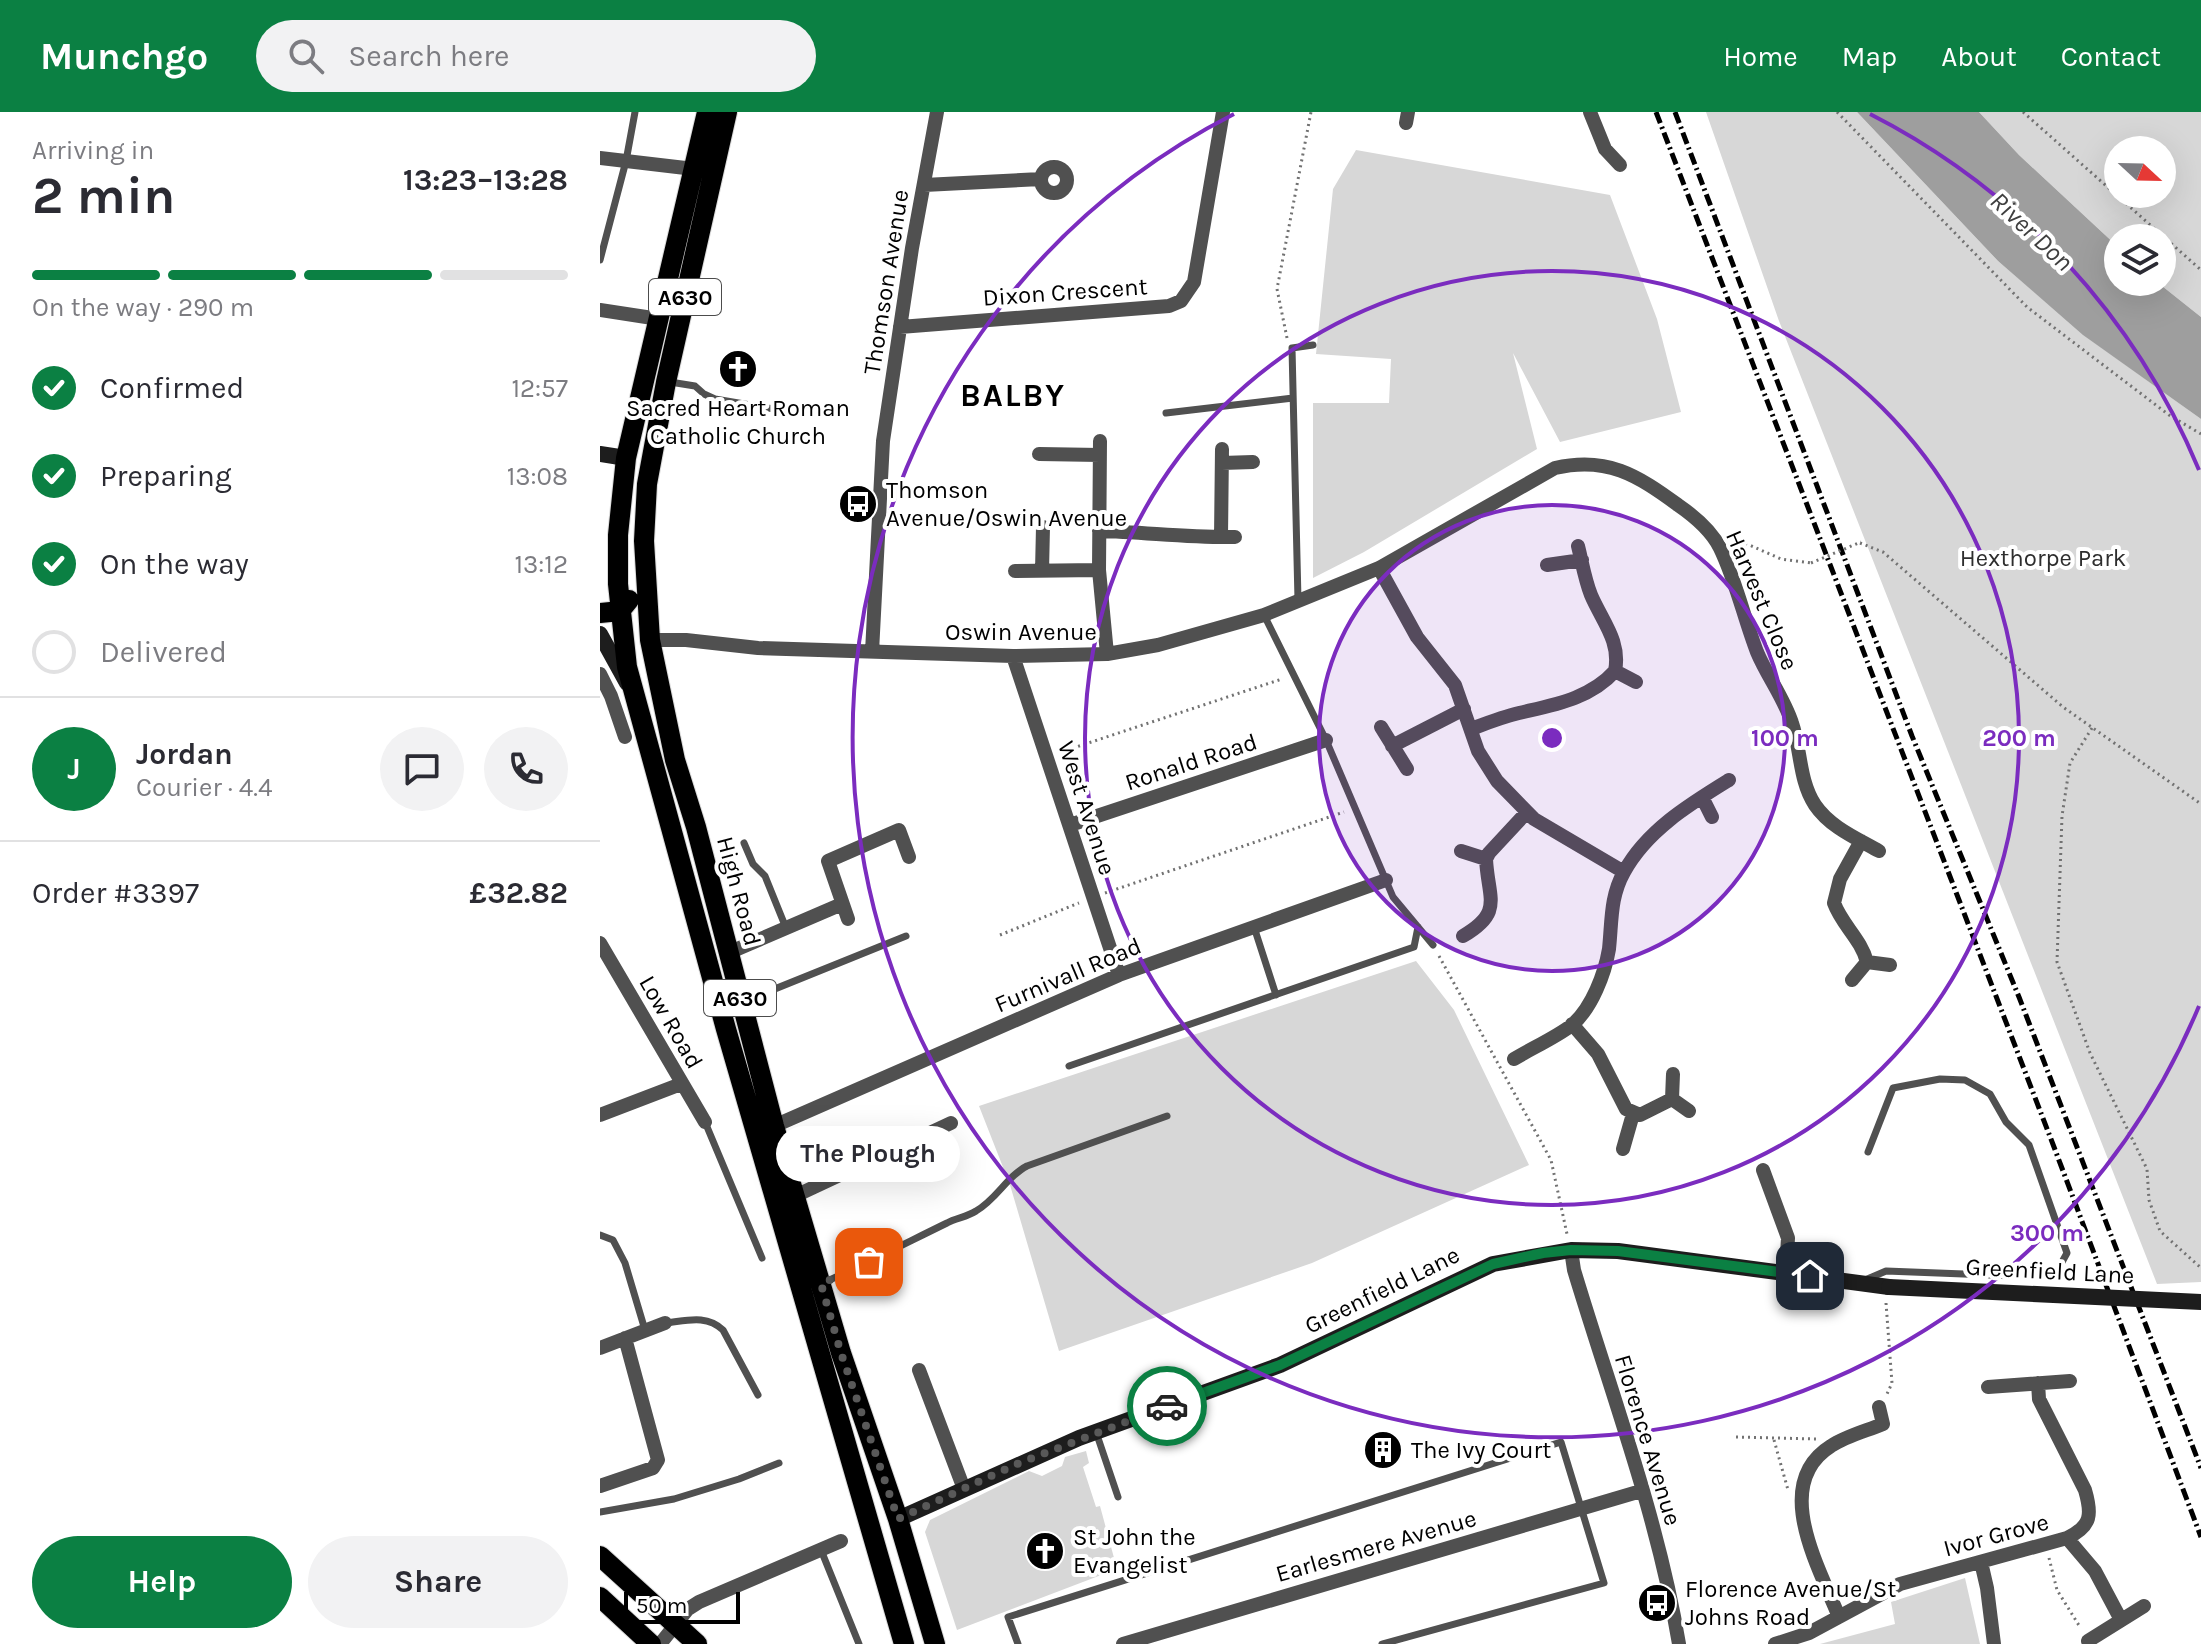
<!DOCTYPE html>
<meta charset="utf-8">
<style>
:root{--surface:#fff;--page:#f2f2f3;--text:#2b2b33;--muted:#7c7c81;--line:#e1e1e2;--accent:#0b8043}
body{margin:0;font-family:Karla,sans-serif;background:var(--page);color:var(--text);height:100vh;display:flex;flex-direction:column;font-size:30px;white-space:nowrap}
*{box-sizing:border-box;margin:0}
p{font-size:26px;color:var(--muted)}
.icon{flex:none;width:44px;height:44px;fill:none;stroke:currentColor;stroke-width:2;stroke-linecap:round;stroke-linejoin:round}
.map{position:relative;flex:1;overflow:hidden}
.drawer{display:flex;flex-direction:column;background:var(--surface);width:600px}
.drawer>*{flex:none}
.needle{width:52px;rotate:112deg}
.tools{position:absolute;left:1504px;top:24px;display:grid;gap:16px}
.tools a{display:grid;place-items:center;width:72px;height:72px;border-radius:50%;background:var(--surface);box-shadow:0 8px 32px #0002;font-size:40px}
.scale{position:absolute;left:24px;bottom:20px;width:116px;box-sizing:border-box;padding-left:8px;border:4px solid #000;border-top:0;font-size:22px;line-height:28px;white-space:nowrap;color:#000;-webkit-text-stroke:6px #fff;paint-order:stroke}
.pin{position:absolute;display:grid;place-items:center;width:68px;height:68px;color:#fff;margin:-34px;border-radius:16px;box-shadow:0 4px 12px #0006}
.courier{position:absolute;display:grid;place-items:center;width:80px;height:80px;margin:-40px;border:6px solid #0b8043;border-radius:50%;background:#fff;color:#222;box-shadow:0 2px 10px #0007}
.bubble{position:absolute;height:56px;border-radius:28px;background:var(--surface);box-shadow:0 8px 32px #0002;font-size:26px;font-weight:700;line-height:56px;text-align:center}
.summary em{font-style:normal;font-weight:700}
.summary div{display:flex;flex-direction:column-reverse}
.summary{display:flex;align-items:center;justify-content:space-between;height:136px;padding:0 32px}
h1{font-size:52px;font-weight:700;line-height:60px}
.bar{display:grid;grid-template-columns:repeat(4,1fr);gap:12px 8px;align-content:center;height:96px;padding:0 32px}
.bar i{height:10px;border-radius:6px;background:var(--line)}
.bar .selected{background:var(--accent)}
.bar p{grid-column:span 4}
.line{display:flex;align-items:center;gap:20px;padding:0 32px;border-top:2px solid var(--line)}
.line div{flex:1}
.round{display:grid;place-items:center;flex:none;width:84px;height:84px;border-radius:42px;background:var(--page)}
ol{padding:0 32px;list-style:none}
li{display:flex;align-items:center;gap:24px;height:88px}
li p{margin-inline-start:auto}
li .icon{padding:8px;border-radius:50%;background:var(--accent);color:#fff;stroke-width:4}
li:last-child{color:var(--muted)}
li i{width:44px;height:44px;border:4px solid var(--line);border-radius:50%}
.primary-button{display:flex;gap:16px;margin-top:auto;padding:16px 32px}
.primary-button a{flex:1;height:92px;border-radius:48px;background:var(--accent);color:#fff;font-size:32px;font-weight:700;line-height:92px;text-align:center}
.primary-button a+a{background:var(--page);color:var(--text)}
header{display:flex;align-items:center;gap:48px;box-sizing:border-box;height:112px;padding:0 40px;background:var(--accent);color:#fff}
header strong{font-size:38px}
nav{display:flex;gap:44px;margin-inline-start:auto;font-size:28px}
.search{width:560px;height:72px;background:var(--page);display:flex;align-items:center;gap:20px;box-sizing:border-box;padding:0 28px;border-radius:44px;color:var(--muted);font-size:30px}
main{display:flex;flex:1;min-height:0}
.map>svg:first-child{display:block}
.green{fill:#d7d7d7;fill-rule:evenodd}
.water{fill:#9e9e9e}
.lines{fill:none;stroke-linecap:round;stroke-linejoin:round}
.primary-casing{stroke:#dbdbdb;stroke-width:22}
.path{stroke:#727272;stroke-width:3;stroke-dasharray:2 4;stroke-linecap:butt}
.lane{stroke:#505050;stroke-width:7}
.street{stroke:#505050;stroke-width:14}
.secondary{stroke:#1d1d1d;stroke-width:16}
.primary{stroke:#000;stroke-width:20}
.rail{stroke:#000;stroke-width:5;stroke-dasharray:12 4 2 4;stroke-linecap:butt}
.path-bridge{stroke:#727272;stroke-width:3;stroke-dasharray:2 4;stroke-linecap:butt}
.secondary-bridge{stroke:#1d1d1d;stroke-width:16}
.done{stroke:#595959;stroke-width:8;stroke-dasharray:0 14.4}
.route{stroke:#0b8043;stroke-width:10}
.ring{fill:none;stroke:#7b2cbf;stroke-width:4}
.labels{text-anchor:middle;stroke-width:8;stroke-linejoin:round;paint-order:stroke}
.shield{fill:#fff;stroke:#4c4c4c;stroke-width:2}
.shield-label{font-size:22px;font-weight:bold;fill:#000}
.street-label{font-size:24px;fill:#000;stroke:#fff}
.poi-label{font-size:24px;fill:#000;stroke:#fff;text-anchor:start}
.park-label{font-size:24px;fill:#2e2e2e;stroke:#fff}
.water-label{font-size:26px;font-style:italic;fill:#3f3f3f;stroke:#fff}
.district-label{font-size:32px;font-weight:bold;letter-spacing:2px;fill:#000;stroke:#fff}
.centre{fill:#7b2cbf;stroke:#fff;stroke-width:4}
.ring-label{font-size:24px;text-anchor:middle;font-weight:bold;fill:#7b2cbf;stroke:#fff;stroke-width:8;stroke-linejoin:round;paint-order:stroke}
</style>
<header>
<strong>Munchgo</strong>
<div class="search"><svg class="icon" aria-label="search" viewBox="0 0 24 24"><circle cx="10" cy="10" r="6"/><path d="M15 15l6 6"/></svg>Search here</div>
<nav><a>Home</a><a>Map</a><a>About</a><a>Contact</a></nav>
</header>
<main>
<section class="drawer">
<div class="summary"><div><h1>2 min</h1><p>Arriving in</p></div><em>13:23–13:28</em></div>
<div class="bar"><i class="selected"></i><i class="selected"></i><i class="selected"></i><i></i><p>On the way · 290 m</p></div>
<ol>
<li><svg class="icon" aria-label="check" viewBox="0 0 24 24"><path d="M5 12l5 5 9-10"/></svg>Confirmed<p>12:57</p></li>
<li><svg class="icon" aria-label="check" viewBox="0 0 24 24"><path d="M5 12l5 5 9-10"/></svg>Preparing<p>13:08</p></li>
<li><svg class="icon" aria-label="check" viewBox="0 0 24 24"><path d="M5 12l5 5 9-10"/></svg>On the way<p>13:12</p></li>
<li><i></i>Delivered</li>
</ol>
<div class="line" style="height:144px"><b class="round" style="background:var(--accent);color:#fff">J</b><div><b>Jordan</b><p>Courier · 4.4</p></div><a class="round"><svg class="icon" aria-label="chat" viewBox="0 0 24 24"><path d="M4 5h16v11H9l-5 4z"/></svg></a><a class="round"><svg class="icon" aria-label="phone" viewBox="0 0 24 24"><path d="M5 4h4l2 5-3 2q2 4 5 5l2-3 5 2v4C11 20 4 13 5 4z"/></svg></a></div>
<div class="line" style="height:104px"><div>Order #3397</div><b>£32.82</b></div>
<div class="primary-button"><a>Help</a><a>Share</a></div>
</section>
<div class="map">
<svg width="1601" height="1532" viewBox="0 0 1601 1532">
<rect width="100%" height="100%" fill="#fff"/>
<path class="green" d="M1106,0H1257L1398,149L1488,226L1601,307V1170L1557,1172L1179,209Z
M1379,0H1601V205L1557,170H1562V126H1518V135L1419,43ZM1518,38H1562V82H1518Z
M756,38L1010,83L1057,207L1081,300L960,330L913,241L937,337L764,440L713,466V291H789L791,247L716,242L733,77Z
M816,849L854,898L929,1053L712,1151L459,1239L410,1073L379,994Z
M486,1339L489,1351L483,1355L496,1395L500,1394L517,1457L357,1518L325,1420L330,1408L429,1359L442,1364L462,1354L465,1345Z
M1365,1466L1380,1532H1220L1295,1512L1291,1490Z"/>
<path class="water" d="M1257,0H1379L1419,43L1518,135V170H1557L1601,205V307L1483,223L1398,149Z"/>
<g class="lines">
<g class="primary-casing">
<path id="primary" d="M107,0L26,346L18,423V472L27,555L126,917L304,1532
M127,0L66,270L47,372L44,429L50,528L75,648L96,715L174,1014L241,1241L298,1407L335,1532
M0,501L20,499L29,488
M0,1444L97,1532
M0,1485L51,1532"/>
</g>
<path class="path" d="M1237,0L1427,195L1569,303L1601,322
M1423,0L1601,158
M687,226L677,177L711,0
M1129,424L1181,447L1211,451
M1260,431L1283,440L1463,595L1601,692
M1492,616L1470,651L1462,704L1457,850L1490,941L1547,1057L1549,1088L1560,1119L1601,1156
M461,640L682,567
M505,781L744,700
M400,823L479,791
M839,844L951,1048L967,1122
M1286,1191L1292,1271L1287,1282
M1136,1325L1216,1327
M1174,1328L1188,1378
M1449,1446L1457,1478L1480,1515"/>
<path class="lane" d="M0,148L26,49L35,0
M70,270L95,274L104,282L115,287L174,297
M566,301L693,286
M698,488L692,236L713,233
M664,503L726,628L793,785L833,833
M144,731L153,752L165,764L186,816
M654,815L676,883
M145,889L306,824
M469,954L814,835L818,815
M105,1010L162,1146
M0,1123L13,1128L25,1151L45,1218
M1265,1168L1286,1159L1442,1165L1456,1161L1467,1141L1429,1033L1406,1010L1390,982L1365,968L1340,967L1293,976L1268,1040
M223,1171C265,1152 306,1131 347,1111C356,1106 367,1105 376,1099C397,1087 407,1064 427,1054L567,1004
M65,1211C86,1209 106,1202 123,1218L158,1283
M496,1320L518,1385
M0,1400L74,1387L139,1367L179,1351
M221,1438L259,1532
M418,1532L408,1505L961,1330L1004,1471L782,1532"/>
<path class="street" d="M990,0L1005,37L1020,53
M806,11L808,0
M0,46L94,57
M441 68a13 13 0 1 1 26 0a13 13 0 1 1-26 0Z
M324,73L441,67
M0,198L59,207
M300,215L569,194L581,189L594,170L623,0
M500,329L499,458L507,542
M439,342L500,343
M622,351L653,350
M499,419C545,420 590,426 635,425
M621,425L622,337
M947,453L982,448
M779,456L817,525L855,573L878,639L897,669L934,707L1024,760
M415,459L499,458
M442,459L443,415
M50,528H86L158,536L413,544L507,542L558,533L664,503L779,456L955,356C1007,344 1037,363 1078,393C1094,404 1111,418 1120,436C1136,469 1144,506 1157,540C1167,564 1184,586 1192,611C1201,637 1199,669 1215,693C1230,715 1256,726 1279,739
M272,540L283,329L312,136L337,0
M413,544L519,863
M1015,559L1036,570
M0,562L11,584L25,625
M781,615L807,657
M871,617C887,611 902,605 919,601C953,593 990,587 1015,559C1021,529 1002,509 991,483C985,468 982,450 978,434
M792,634L864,597
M1102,685L1112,705
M470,713L726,628
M1261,729L1240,767L1234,791C1242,813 1261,827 1267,850
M861,739L886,747
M248,807L228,749L299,718L309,745
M863,824C904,800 888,787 886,747L889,741L927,700
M0,831L105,1010
M128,841L242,792
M1252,868L1267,850L1290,853
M972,912L998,942L1026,997L1040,1003L1072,987
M914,947C932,936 955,926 972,913C992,896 1005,861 1009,837C1012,809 1010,785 1024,760C1047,718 1090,692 1129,668
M1073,962L1072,987L1089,999
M0,1003L81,972
M174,1014L519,863L786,768
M1023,1037L1033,1002
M1163,1058L1188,1126L1186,1160
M195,1084L351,1011
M971,1138L974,1158C1011,1281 1058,1405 1079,1532
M0,1236L65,1211
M319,1258L364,1377
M1388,1275L1470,1269
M0,1374L53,1356L58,1348L25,1226
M1467,1426L1495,1459L1521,1508
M1381,1450L1387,1476L1394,1532
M1239,1505C1220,1457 1170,1372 1231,1334C1246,1324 1266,1319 1283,1312L1279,1295
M1488,1529L1544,1494
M60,1532L88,1497L99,1490L241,1429
M523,1532L1041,1379
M1175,1532L1209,1521L1300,1472L1467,1426C1492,1414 1492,1402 1485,1378L1439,1287L1438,1271"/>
<path class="secondary" d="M0,342L26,346
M0,522L27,571
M298,1407L479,1326L680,1253L893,1152L971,1138L1018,1139L1289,1175"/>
<use href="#primary" class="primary"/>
<path class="rail" d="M1056,0L1454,1035L1601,1425
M1075,0L1312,624L1419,885L1601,1356"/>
<path class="path-bridge" d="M1211,451L1261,430"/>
<path class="secondary-bridge" d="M1289,1175L1601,1190"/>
</g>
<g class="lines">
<path class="done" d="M269,1150L221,1172L241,1241L298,1407L417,1352L567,1294"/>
<path class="route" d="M567,1294L680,1253L893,1152L943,1141L971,1138L1018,1139L1210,1164"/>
</g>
<circle cx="952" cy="626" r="233" fill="#7b2cbf" fill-opacity=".12"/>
<g class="ring">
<circle cx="952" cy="626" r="233"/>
<circle cx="952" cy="626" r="467"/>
<path d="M1599 894A700 700 0 1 1 634 2M1270 2A700 700 0 0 1 1599 358"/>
</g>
<defs>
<g id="church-disc" transform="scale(2)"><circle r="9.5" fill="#000" stroke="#fff"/><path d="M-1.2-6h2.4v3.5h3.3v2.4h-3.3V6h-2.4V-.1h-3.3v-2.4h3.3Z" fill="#fff"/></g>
<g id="bus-disc" transform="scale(2)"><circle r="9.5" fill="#000" stroke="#fff"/><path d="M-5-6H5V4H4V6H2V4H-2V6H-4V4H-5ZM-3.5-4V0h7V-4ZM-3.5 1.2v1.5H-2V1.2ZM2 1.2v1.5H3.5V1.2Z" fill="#fff"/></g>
<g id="building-disc" transform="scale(2)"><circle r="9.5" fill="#000" stroke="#fff"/><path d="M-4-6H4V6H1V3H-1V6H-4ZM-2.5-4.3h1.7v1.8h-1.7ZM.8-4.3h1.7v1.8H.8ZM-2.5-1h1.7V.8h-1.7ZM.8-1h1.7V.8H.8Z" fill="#fff"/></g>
</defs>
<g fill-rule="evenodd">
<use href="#church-disc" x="138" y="257"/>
<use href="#bus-disc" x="258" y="392"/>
<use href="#building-disc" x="783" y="1338"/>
<use href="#church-disc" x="445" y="1439"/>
<use href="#bus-disc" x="1057" y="1491"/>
</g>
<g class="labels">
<g class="shield">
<rect x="49" y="167" width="72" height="36" rx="6"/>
<rect x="104" y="868" width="72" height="36" rx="6"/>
</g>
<g class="shield-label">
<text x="85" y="193">A630</text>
<text x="140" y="894">A630</text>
</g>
<g class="street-label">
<text transform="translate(286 170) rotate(-81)" y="8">Thomson Avenue</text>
<text transform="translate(465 180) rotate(-4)" y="8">Dixon Crescent</text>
<text transform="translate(1162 488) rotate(67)" y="8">Harvest Close</text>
<text x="421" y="528">Oswin Avenue</text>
<text transform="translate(591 650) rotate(-18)" y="8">Ronald Road</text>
<text transform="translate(487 696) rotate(72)" y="8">West Avenue</text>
<text transform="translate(139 779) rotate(75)" y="8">High Road</text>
<text transform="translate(468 863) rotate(-23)" y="8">Furnivall Road</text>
<text transform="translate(71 910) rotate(60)" y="8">Low Road</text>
<text transform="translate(1450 1159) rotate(3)" y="8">Greenfield Lane</text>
<text transform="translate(782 1178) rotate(-26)" y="8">Greenfield Lane</text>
<text transform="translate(1048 1328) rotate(73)" y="8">Florence Avenue</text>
<text transform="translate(1396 1423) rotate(-15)" y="8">Ivor Grove</text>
<text transform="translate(776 1434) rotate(-16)" y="8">Earlesmere Avenue</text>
</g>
<g class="poi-label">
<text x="138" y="304" text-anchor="middle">Sacred Heart Roman<tspan x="138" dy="28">Catholic Church</tspan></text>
<text x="286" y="386">Thomson<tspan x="286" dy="28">Avenue/Oswin Avenue</tspan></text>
<text x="811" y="1346">The Ivy Court</text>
<text x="473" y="1433">St John the<tspan x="473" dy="28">Evangelist</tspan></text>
<text x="1085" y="1485">Florence Avenue/St<tspan x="1085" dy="28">Johns Road</tspan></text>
</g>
<g class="park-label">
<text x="1443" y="454">Hexthorpe Park</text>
</g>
<g class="water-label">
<text transform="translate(1432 119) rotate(43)" y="9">River Don</text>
</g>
<g class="district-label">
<text x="413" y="294">BALBY</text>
</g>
</g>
<circle cx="952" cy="626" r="12" class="centre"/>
<g class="ring-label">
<text x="1185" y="634">100 m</text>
<text x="1419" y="634">200 m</text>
<text x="1447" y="1129">300 m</text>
</g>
</svg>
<div class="tools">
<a><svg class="needle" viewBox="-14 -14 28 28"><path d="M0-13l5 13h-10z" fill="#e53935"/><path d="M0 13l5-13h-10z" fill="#7c7c81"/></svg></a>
<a><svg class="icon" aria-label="layers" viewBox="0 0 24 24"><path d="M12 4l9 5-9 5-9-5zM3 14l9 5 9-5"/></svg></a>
</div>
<div class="scale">50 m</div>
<div class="pin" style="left:269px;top:1150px;background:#ea580c"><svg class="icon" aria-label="bag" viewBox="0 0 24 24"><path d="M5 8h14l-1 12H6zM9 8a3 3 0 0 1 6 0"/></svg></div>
<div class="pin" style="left:1210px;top:1164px;background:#1f2937"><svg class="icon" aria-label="home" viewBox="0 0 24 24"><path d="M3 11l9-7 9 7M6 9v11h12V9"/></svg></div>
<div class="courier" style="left:567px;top:1294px"><svg class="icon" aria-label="car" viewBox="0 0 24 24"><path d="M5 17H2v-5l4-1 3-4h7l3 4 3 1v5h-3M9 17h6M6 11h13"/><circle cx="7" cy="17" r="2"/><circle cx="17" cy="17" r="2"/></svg></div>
<div class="bubble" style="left:176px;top:1014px;width:184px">The Plough</div>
</div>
</main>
